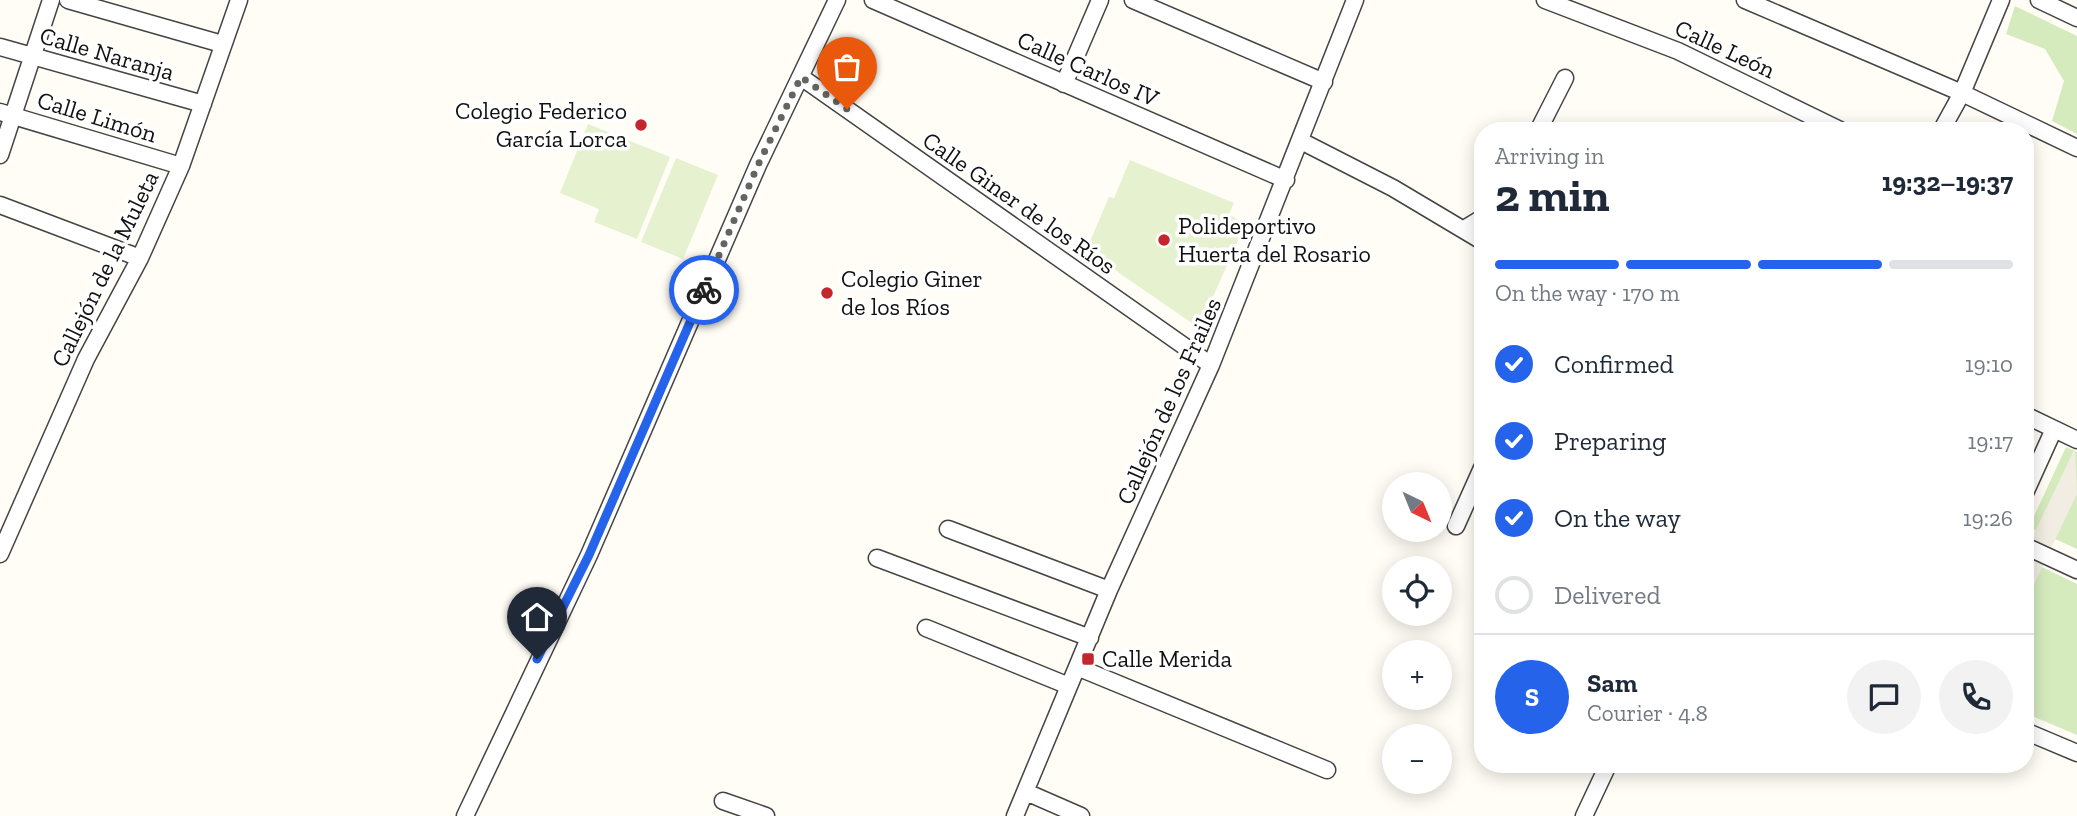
<!DOCTYPE html>
<meta charset="utf-8">
<style>
:root{--surface:#fff;--page:#f2f2f3;--text:#1f2937;--muted:#747a83;--line:#e0e1e3;--accent:#2563eb}
body{margin:0;font-family:"Zilla Slab",serif;background:var(--page);color:var(--text);height:100vh;display:flex;flex-direction:column;font-size:26px;white-space:nowrap}
*{box-sizing:border-box;margin:0}
p{font-size:23px;color:var(--muted)}
.icon{flex:none;width:38px;height:38px;fill:none;stroke:currentColor;stroke-width:2;stroke-linecap:round;stroke-linejoin:round}
.map{position:relative;flex:1;overflow:hidden}
.drawer{position:absolute;left:1474px;top:122px;width:560px;height:651px;display:flex;flex-direction:column;background:var(--surface);border-radius:28px;box-shadow:0 4px 18px #0003}
.drawer>*{flex:none}
.needle{width:46px;rotate:137deg}
.controls{position:absolute;left:1382px;top:472px;display:grid;gap:14px}
.controls a{display:grid;place-items:center;width:70px;height:70px;border-radius:50%;background:var(--surface);box-shadow:0 4px 18px #0003;font-size:35px}
.pin{position:absolute;display:grid;place-items:center;width:60px;height:60px;color:#fff;margin:-72px -30px;border-radius:50% 50% 50% 0;rotate:-45deg;box-shadow:0 0 7px #0007}
.pin .icon{rotate:45deg}
.courier{position:absolute;display:grid;place-items:center;width:70px;height:70px;margin:-35px;border:5px solid #2563eb;border-radius:50%;background:#fff;color:#222;box-shadow:0 2px 9px #0007}
.head em{font-style:normal;font-weight:700}
.head div{display:flex;flex-direction:column-reverse}
.head{display:flex;align-items:center;justify-content:space-between;height:119px;padding:0 21px}
h1{font-size:46px;font-weight:700;line-height:52px}
.bar{display:grid;grid-template-columns:repeat(4,1fr);gap:10px 7px;align-content:center;height:84px;padding:0 21px}
.bar i{height:9px;border-radius:5px;background:var(--line)}
.bar .current{background:var(--accent)}
.bar p{grid-column:span 4}
.line{display:flex;align-items:center;gap:18px;padding:0 21px;border-top:2px solid var(--line)}
.line div{flex:1}
.round{display:grid;place-items:center;flex:none;width:74px;height:74px;border-radius:37px;background:var(--page)}
ol{padding:0 21px;list-style:none}
li{display:flex;align-items:center;gap:21px;height:77px}
li p{margin-inline-start:auto}
li .icon{padding:7px;border-radius:50%;background:var(--accent);color:#fff;stroke-width:4}
li:last-child{color:var(--muted)}
li i{width:38px;height:38px;border:4px solid var(--line);border-radius:50%}
.map>svg:first-child{display:block}
.green{fill:#d5ebbd}
.pitch{fill:#e6f2cf}
.plaza{fill:#f1ede2}
.lines{fill:none;stroke-linecap:round;stroke-linejoin:round}
.minor-casing{stroke:#444;stroke-width:19}
.minor{stroke:#fff;stroke-width:16}
.done{stroke:#646461;stroke-width:7;stroke-dasharray:0 12.6}
.route{stroke:#2563eb;stroke-width:9}
.poi-dot{fill:#c4262e;stroke:#fff;stroke-width:2.5}
.labels{text-anchor:middle;stroke-width:7;stroke-linejoin:round;paint-order:stroke}
.street-label{font-size:24px;fill:#111;stroke:#fff}
.poi-label{font-size:24px;fill:#111;stroke:#fff;text-anchor:start}
</style>
<div class="map">
<svg width="2077" height="816" viewBox="0 0 2077 816">
<rect width="100%" height="100%" fill="#fffdf5"/>
<path class="green" d="M2015,6L2077,36V134L2052,121L2064,81L2045,49L2006,34Z
M2066,447L2077,452V549L2029,527Z
M2025,559L2077,584V735L2025,713Z"/>
<path class="pitch" d="M588,124L670,157L637,239L594,222L599,209L560,193Z
M676,158L718,175L683,259L641,242Z
M1130,160L1234,203L1229,214L1245,225L1199,328L1093,255H1084L1109,197L1114,198Z"/>
<path class="plaza" d="M2075,448L2077,494L2025,603V553Z"/>
<g class="lines">
<g class="minor-casing">
<path id="minor" d="M68,0L222,44
M873,0L1286,180
M1133,0L1324,82
M1545,0L1678,51L1842,131
M1745,0L1962,93L2077,148
M2039,0L2077,18
M0,47L203,104
M801,77L1211,365
M1064,84L1100,0
M0,112L181,166
M1538,131L1565,78
M1941,131L1962,93L2001,0
M1301,141L1393,188L1482,241
M0,155L51,0
M0,205L140,258
M1464,229L1482,218
M2025,415L2077,440
M2025,493L2054,429
M1456,526L1482,468
M948,529L1109,590
M2025,546L2077,570
M0,554L86,359L140,258L181,166L239,0
M877,558L1090,638
M926,628L1069,686
M1077,667L1327,770
M2025,731L2077,753
M1026,792L1081,816
M723,801L766,816
M465,816L589,555L758,165L837,0
M1015,816L1109,590L1211,365L1355,0
M1584,816L1608,765"/>
</g>
<use href="#minor" class="minor"/>
</g>
<g class="lines">
<path class="done" d="M704,290L758,165L801,77L847,109"/>
<path class="route" d="M537,659L589,555L704,290"/>
</g>
<g class="poi-dot">
<circle cx="641" cy="125" r="7"/>
<circle cx="1164" cy="240" r="7"/>
<circle cx="827" cy="293" r="7"/>
<rect x="1081" y="652" width="14" height="14" rx="3.5"/>
</g>
<g class="labels">
<g class="street-label">
<text transform="translate(1725 49) rotate(25)" y="8">Calle León</text>
<text transform="translate(107 54) rotate(16)" y="8">Calle Naranja</text>
<text transform="translate(1088 69) rotate(24)" y="8">Calle Carlos IV</text>
<text transform="translate(97 117) rotate(17)" y="8">Calle Limón</text>
<text transform="translate(1019 203) rotate(35)" y="8">Calle Giner de los Ríos</text>
<text transform="translate(105 269) rotate(-64)" y="8">Callejón de la Muleta</text>
<text transform="translate(1169 401) rotate(-66)" y="8">Callejón de los Frailes</text>
</g>
<g class="poi-label">
<text x="627" y="119" text-anchor="end">Colegio Federico<tspan x="627" dy="28">García Lorca</tspan></text>
<text x="1178" y="234">Polideportivo<tspan x="1178" dy="28">Huerta del Rosario</tspan></text>
<text x="841" y="287">Colegio Giner<tspan x="841" dy="28">de los Ríos</tspan></text>
<text x="1102" y="667">Calle Merida</text>
</g>
</g>
</svg>
<div class="controls">
<a><svg class="needle" viewBox="-14 -14 28 28"><path d="M0-13l5 13h-10z" fill="#e53935"/><path d="M0 13l5-13h-10z" fill="#747a83"/></svg></a>
<a><svg class="icon" aria-label="locate" viewBox="0 0 24 24"><circle cx="12" cy="12" r="6"/><path d="M12 2v4M12 18v4M2 12h4M18 12h4"/></svg></a>
<a>+</a>
<a>−</a>
</div>
<div class="pin" style="left:847px;top:109px;background:#ea580c"><svg class="icon" aria-label="bag" viewBox="0 0 24 24"><path d="M5 8h14l-1 12H6zM9 8a3 3 0 0 1 6 0"/></svg></div>
<div class="pin" style="left:537px;top:659px;background:#1f2937"><svg class="icon" aria-label="home" viewBox="0 0 24 24"><path d="M3 11l9-7 9 7M6 9v11h12V9"/></svg></div>
<div class="courier" style="left:704px;top:290px"><svg class="icon" aria-label="bike" viewBox="0 0 24 24"><circle cx="6" cy="16" r="4"/><circle cx="18" cy="16" r="4"/><path d="M6 16l4-8h5l3 8M10 8l3 8H6M13 5h3"/></svg></div>
<section class="drawer">
<div class="head"><div><h1>2 min</h1><p>Arriving in</p></div><em>19:32–19:37</em></div>
<div class="bar"><i class="current"></i><i class="current"></i><i class="current"></i><i></i><p>On the way · 170 m</p></div>
<ol>
<li><svg class="icon" aria-label="check" viewBox="0 0 24 24"><path d="M5 12l5 5 9-10"/></svg>Confirmed<p>19:10</p></li>
<li><svg class="icon" aria-label="check" viewBox="0 0 24 24"><path d="M5 12l5 5 9-10"/></svg>Preparing<p>19:17</p></li>
<li><svg class="icon" aria-label="check" viewBox="0 0 24 24"><path d="M5 12l5 5 9-10"/></svg>On the way<p>19:26</p></li>
<li><i></i>Delivered</li>
</ol>
<div class="line" style="height:126px"><b class="round" style="background:var(--accent);color:#fff">S</b><div><b>Sam</b><p>Courier · 4.8</p></div><a class="round"><svg class="icon" aria-label="chat" viewBox="0 0 24 24"><path d="M4 5h16v11H9l-5 4z"/></svg></a><a class="round"><svg class="icon" aria-label="phone" viewBox="0 0 24 24"><path d="M5 4h4l2 5-3 2q2 4 5 5l2-3 5 2v4C11 20 4 13 5 4z"/></svg></a></div>
</section>
</div>
